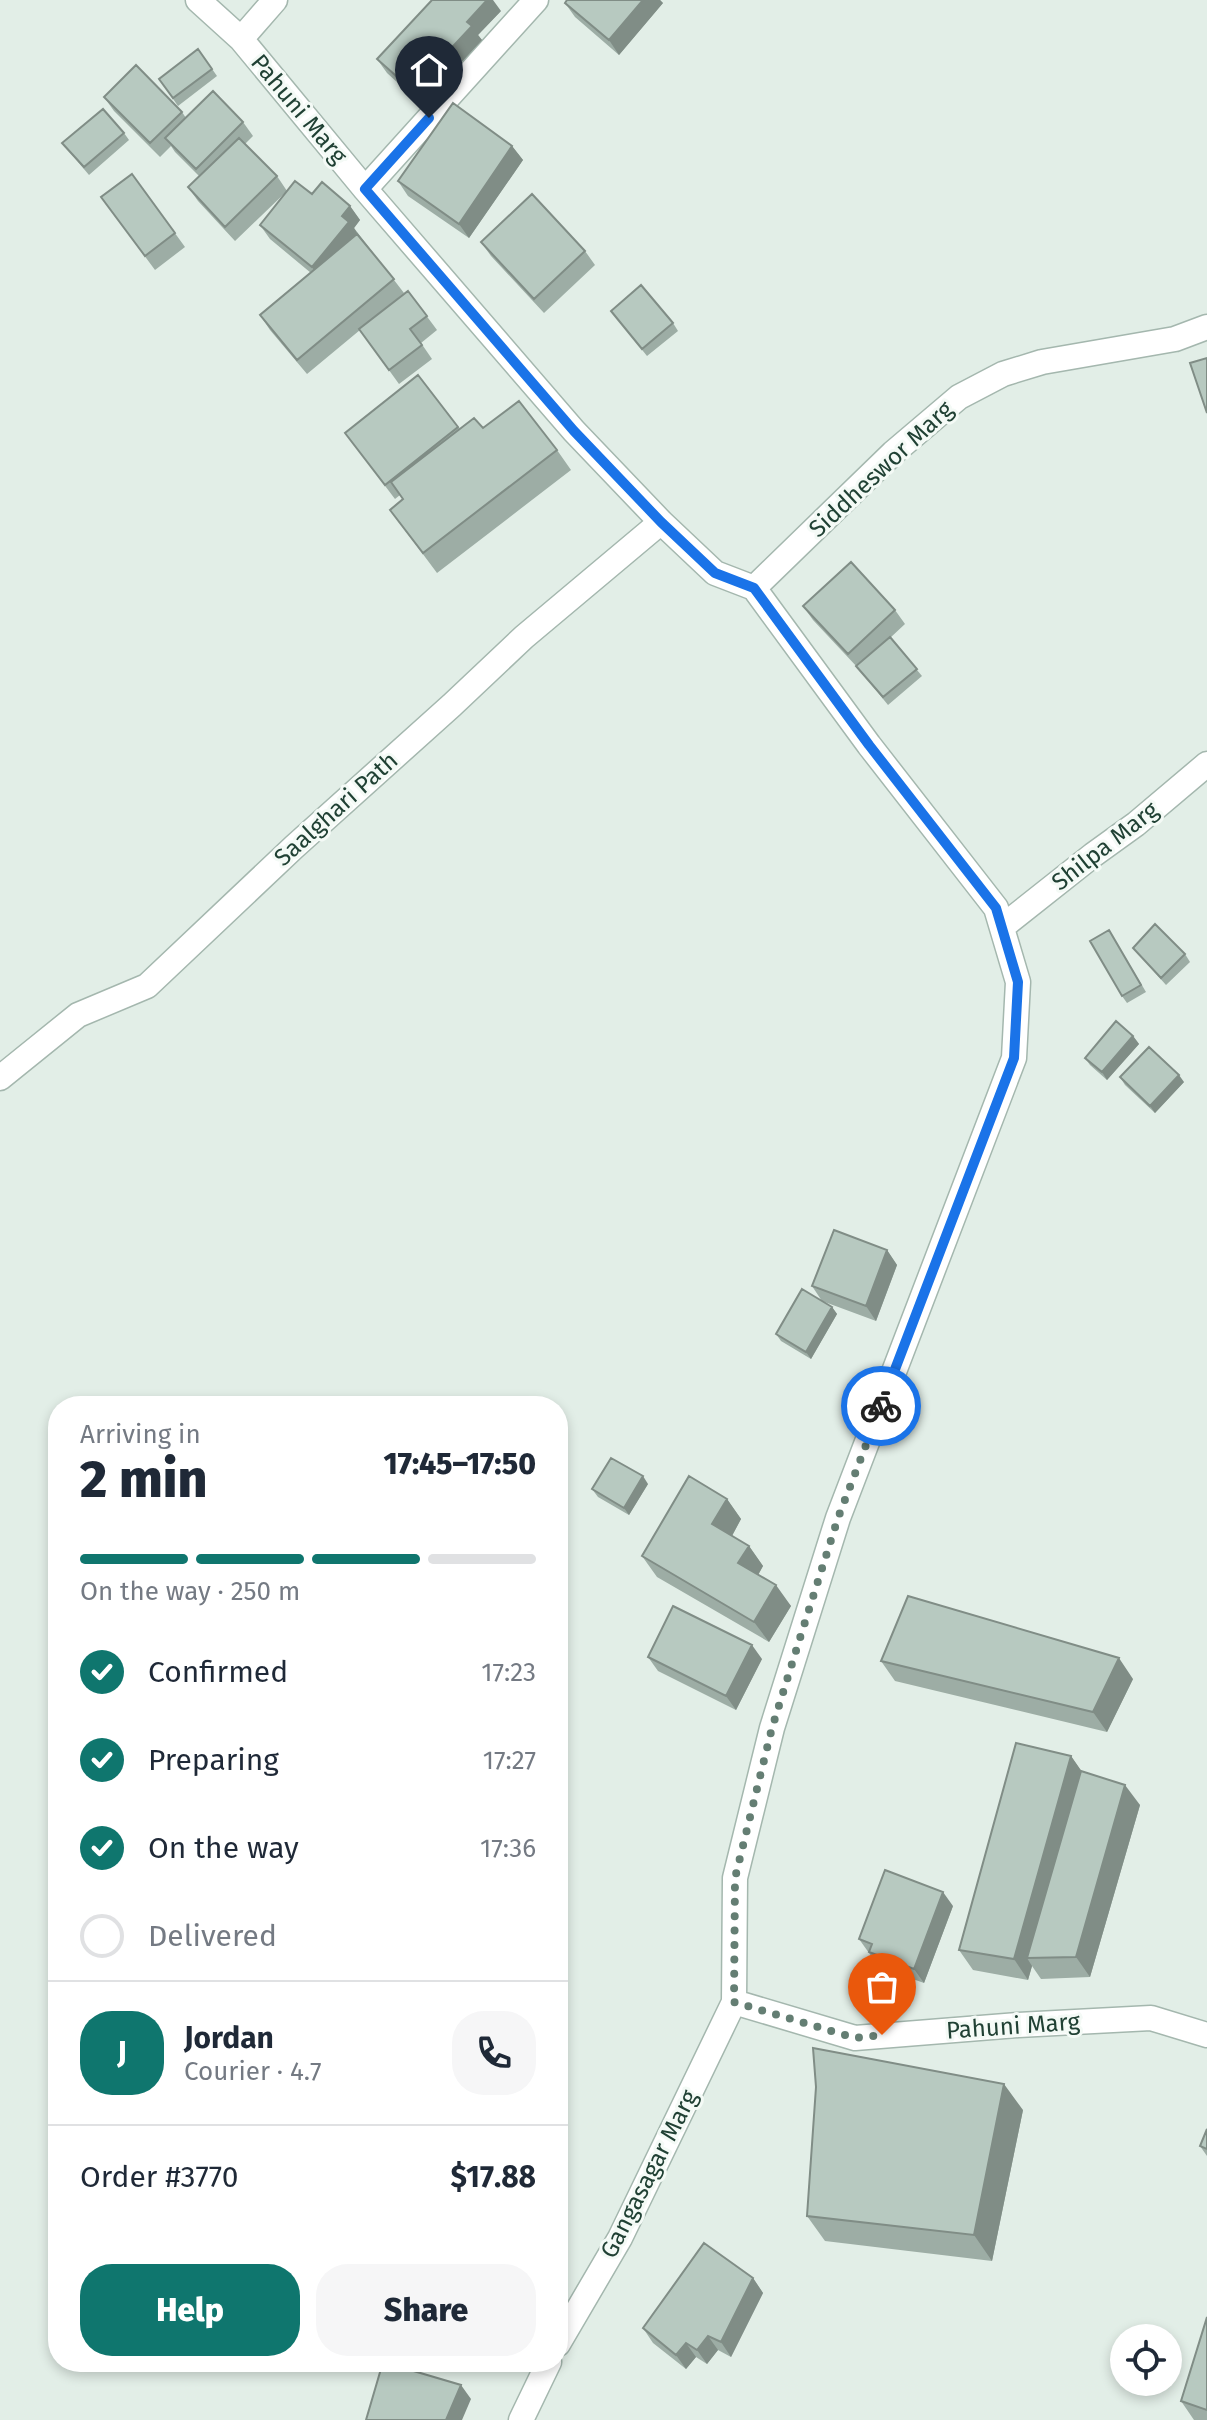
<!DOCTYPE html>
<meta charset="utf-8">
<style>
:root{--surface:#fff;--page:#f6f6f7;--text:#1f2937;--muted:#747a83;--line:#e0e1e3;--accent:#0f766e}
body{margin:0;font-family:"Fira Sans",sans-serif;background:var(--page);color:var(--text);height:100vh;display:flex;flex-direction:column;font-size:30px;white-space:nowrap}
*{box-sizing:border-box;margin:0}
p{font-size:26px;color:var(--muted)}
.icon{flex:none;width:44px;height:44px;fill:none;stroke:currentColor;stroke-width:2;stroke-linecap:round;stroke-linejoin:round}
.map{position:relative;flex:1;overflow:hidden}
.sheet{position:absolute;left:48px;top:1396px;width:520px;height:976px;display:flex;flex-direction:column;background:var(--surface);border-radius:32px;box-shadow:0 4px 12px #0003}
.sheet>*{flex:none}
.buttons{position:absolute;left:1110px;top:2324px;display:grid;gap:16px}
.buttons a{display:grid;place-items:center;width:72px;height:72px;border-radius:50%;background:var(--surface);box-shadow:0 4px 12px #0003;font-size:40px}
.pin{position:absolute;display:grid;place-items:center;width:68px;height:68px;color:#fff;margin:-82px -34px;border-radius:50% 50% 50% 0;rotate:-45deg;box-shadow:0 0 8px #0007}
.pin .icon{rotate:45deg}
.courier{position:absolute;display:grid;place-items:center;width:80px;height:80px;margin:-40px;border:6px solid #1a73e8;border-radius:50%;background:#fff;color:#222;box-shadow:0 2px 10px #0007}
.summary em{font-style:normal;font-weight:800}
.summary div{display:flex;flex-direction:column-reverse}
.summary{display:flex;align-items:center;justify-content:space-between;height:136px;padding:0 32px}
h1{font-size:52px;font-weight:800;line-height:60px}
.bar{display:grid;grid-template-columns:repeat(4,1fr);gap:12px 8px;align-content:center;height:96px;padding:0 32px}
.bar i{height:10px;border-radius:6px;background:var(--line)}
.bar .selected{background:var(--accent)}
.bar p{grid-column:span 4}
.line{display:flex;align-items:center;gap:20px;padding:0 32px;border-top:2px solid var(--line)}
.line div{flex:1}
.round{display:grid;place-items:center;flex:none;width:84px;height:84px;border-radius:32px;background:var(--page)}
ol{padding:0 32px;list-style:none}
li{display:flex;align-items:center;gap:24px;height:88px}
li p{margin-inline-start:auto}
li .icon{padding:8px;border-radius:50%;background:var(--accent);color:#fff;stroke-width:4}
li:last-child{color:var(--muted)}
li i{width:44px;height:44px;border:4px solid var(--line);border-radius:50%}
.button{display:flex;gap:16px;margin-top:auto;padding:16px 32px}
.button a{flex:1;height:92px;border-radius:32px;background:var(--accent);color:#fff;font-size:32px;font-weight:800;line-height:92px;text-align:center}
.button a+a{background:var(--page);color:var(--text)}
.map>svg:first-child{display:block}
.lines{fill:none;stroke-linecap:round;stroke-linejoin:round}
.minor-casing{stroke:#a4b7ae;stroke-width:27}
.minor{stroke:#fff;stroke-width:24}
.wall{fill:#9dada5}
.shaded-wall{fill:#808d86}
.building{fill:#b7c9c0;stroke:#808d86;stroke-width:2}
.done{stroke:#647e73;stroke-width:8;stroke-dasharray:0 14.4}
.route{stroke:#1a73e8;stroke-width:10}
.labels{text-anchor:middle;stroke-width:6;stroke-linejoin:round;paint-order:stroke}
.street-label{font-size:24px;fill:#204134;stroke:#f4faf6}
</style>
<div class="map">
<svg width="1207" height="2420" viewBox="0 0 1207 2420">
<rect width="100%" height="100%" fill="#e2eee7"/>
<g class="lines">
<g class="minor-casing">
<path id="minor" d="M198,0L241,39L365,189L574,431L661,522L715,573L754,588L869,745L996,908L1018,982L1014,1058L838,1518L772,1728L735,1878L734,2002L855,2038L1018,2025L1151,2018L1207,2035
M241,39L275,0
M365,189L536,0
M754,588L893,453L959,397L1003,374L1042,362L1175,339L1207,327
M1002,927L1093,855L1136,824L1207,764
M0,1078L78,1015L147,986L294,847L452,705L524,637L661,522
M558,2344L620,2238L734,2002
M521,2420L549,2362"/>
</g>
<use href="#minor" class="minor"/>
</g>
<path class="wall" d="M567,0H660L663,3L619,55L575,17L565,3Z
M501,11L478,35L482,40L422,105L387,73L377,59Z
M198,49L217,76L178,106L159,79Z
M104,97L182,112L186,118L243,122L253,136L245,144L277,176L287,191L235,241L198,201L188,187L199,176L175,152L171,146L160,157L114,111Z
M124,133L129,140L89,175L62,143Z
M512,146L523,160L469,238L408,196L398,181Z
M132,174L185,247L155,270L101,197Z
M312,194L350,206L360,220L354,228L404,293L385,309L408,291L437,330L421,343L432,359L399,384L360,330L307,374L270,330L260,315L311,273L270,239L260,225Z
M481,242L585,251L595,265L544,313L491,256Z
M611,311L673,323L678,331L647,356Z
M418,375L460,429L483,428L557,450L571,470L437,573L390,510L403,499L400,495L395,499L345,433Z
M803,606L895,610L905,624L890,638L922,676L888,705L858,668L813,620Z
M1109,930L1146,992L1127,1003L1122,996Z
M1133,948L1185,954L1190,962L1166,985Z
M1133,1036L1139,1044L1107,1080L1090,1065L1085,1058Z
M1120,1077L1184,1082L1155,1113L1125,1085Z
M887,1250L897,1265L876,1321L822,1301L812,1286Z
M832,1307L837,1314L811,1359L781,1341L776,1334Z
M648,1484L629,1515L598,1497L592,1489Z
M727,1499L741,1519L732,1536L749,1546L763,1566L758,1575L791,1606L769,1642L657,1577L642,1556Z
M648,1657L762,1659L736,1710L658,1671Z
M881,1661L1133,1679L1107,1732L895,1681Z
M1071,1756L1081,1771L1140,1805L1090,1977L1041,1979L1032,1966L1028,1980L973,1970L959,1950Z
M953,1906L924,1983L879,1967L859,1939Z
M1023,2110L992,2261L825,2241L807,2216Z
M1207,2129V2156L1200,2146Z
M753,2278L763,2293L731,2357L718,2350L707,2364L696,2357L686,2369L653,2343L643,2328Z
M1207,2317V2420H1194L1181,2401Z"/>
<path class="shaded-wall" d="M487,0H493L501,11L478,35L482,40L422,105L412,90L467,22Z
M643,0H660L663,3L619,55L609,40Z
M512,146L523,160L469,238L459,224Z
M350,206L360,220L354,228L359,236L322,282L312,267L342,216Z
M1133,1036L1139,1044L1107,1080L1102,1072Z
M1179,1075L1184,1082L1155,1113L1150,1106Z
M887,1250L897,1265L876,1321L866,1306Z
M832,1307L837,1314L811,1359L806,1352Z
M643,1476L648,1484L629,1515L624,1508Z
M727,1499L741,1519L727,1545L712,1524Z
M749,1546L763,1566L753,1584L738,1563Z
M776,1585L791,1606L769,1642L754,1622Z
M752,1645L762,1659L736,1710L726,1696Z
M1119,1658L1133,1679L1107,1732L1093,1712Z
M1071,1756L1085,1776L1027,1958L1032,1966L1028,1980L1014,1959Z
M1125,1785L1140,1805L1090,1977L1076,1957Z
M943,1892L953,1906L924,1983L914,1969Z
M1004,2084L1023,2110L992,2261L974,2235Z
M753,2278L763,2293L731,2357L721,2342Z
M708,2336L718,2350L707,2364L697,2350Z
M686,2343L696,2357L686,2369L676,2355Z
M461,2385L471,2399L462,2420H446Z"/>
<path class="building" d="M432,0H487L467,22L472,26L412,90L377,59Z
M567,0H643L609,40L565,3Z
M198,49L212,69L173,98L159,79Z
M136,65L182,112L150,143L104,97Z
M213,91L243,122L196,169L165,138Z
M453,103L512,146L459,224L398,181Z
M103,109L124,133L84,167L62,143Z
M239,138L277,176L225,227L188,187Z
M132,174L175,233L145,256L101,197Z
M295,181L312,194L322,182L350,206L342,216L349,222L312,267L260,225Z
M532,194L585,251L534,299L481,242Z
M357,234L394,279L297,360L260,315Z
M641,285L673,323L642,349L611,311Z
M408,291L427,316L410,329L422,345L389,370L359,329Z
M1207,358V413L1190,363Z
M418,375L458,427L385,485L345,433Z
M519,401L557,450L423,553L390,510L403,499L391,482L474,418L483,428Z
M851,562L895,610L848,654L803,606Z
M890,637L917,669L883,697L856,666Z
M1155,924L1185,954L1161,978L1133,948Z
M1109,930L1141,985L1122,996L1090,941Z
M1116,1021L1133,1036L1102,1072L1085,1058Z
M1149,1047L1179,1075L1150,1106L1120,1077Z
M834,1230L887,1250L866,1306L812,1286Z
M802,1289L832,1307L806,1352L776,1334Z
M611,1458L643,1476L624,1508L592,1489Z
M689,1476L727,1499L712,1524L749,1546L738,1563L776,1585L754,1622L642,1556Z
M908,1596L1119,1658L1093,1712L881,1661Z
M673,1606L752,1645L726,1696L648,1657Z
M1016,1743L1071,1756L1014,1959L959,1950Z
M1081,1771L1125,1785L1076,1957L1027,1958Z
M885,1870L943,1892L914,1969L869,1952L872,1944L859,1939Z
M813,2048L1004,2084L974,2235L807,2216L816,2087Z
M1207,2129V2149L1200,2146Z
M704,2243L753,2278L721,2342L708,2336L697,2350L686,2343L676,2355L643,2328Z
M1207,2317V2410L1181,2401Z
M383,2362L461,2385L446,2420H366Z"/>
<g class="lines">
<path class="done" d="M881,1406L838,1518L800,1638L772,1728L735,1878L734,2002L855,2038L882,2035"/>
<path class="route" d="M429,118L365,189L574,431L661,522L715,573L754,588L869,745L996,908L1018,982L1014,1058L881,1406"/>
</g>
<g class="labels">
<g class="street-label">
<text transform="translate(299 109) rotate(50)" y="8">Pahuni Marg</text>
<text transform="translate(881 469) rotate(-43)" y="8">Siddheswor Marg</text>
<text transform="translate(336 809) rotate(-42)" y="8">Saalghari Path</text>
<text transform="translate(1105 846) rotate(-38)" y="8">Shilpa Marg</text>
<text transform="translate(1013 2026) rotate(-4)" y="8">Pahuni Marg</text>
<text transform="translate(649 2174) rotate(-63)" y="8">Gangasagar Marg</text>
</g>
</g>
</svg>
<div class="buttons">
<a><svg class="icon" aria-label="locate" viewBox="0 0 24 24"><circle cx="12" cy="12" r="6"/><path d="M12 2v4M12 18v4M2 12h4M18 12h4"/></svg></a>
</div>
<div class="pin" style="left:882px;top:2035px;background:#ea580c"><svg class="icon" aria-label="bag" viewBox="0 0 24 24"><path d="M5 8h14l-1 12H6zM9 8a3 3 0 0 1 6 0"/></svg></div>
<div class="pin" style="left:429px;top:118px;background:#1f2937"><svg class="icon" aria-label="home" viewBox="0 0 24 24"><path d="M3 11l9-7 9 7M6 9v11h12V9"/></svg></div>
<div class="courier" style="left:881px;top:1406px"><svg class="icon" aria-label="bike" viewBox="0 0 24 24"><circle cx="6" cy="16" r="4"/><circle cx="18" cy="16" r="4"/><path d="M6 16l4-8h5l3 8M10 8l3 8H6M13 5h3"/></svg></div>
<section class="sheet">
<div class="summary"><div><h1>2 min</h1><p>Arriving in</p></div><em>17:45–17:50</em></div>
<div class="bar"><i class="selected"></i><i class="selected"></i><i class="selected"></i><i></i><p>On the way · 250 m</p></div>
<ol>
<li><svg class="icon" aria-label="check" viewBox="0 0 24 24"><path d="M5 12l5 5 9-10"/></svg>Confirmed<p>17:23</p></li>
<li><svg class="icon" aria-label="check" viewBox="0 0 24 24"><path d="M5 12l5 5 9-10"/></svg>Preparing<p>17:27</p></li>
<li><svg class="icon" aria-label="check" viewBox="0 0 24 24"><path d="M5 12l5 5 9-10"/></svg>On the way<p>17:36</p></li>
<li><i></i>Delivered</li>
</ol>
<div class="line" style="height:144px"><b class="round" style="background:var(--accent);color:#fff">J</b><div><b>Jordan</b><p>Courier · 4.7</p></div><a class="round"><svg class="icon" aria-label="phone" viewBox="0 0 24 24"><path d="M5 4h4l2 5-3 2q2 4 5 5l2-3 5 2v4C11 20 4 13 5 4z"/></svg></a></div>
<div class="line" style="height:104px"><div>Order #3770</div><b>$17.88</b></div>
<div class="button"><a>Help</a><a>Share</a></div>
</section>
</div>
